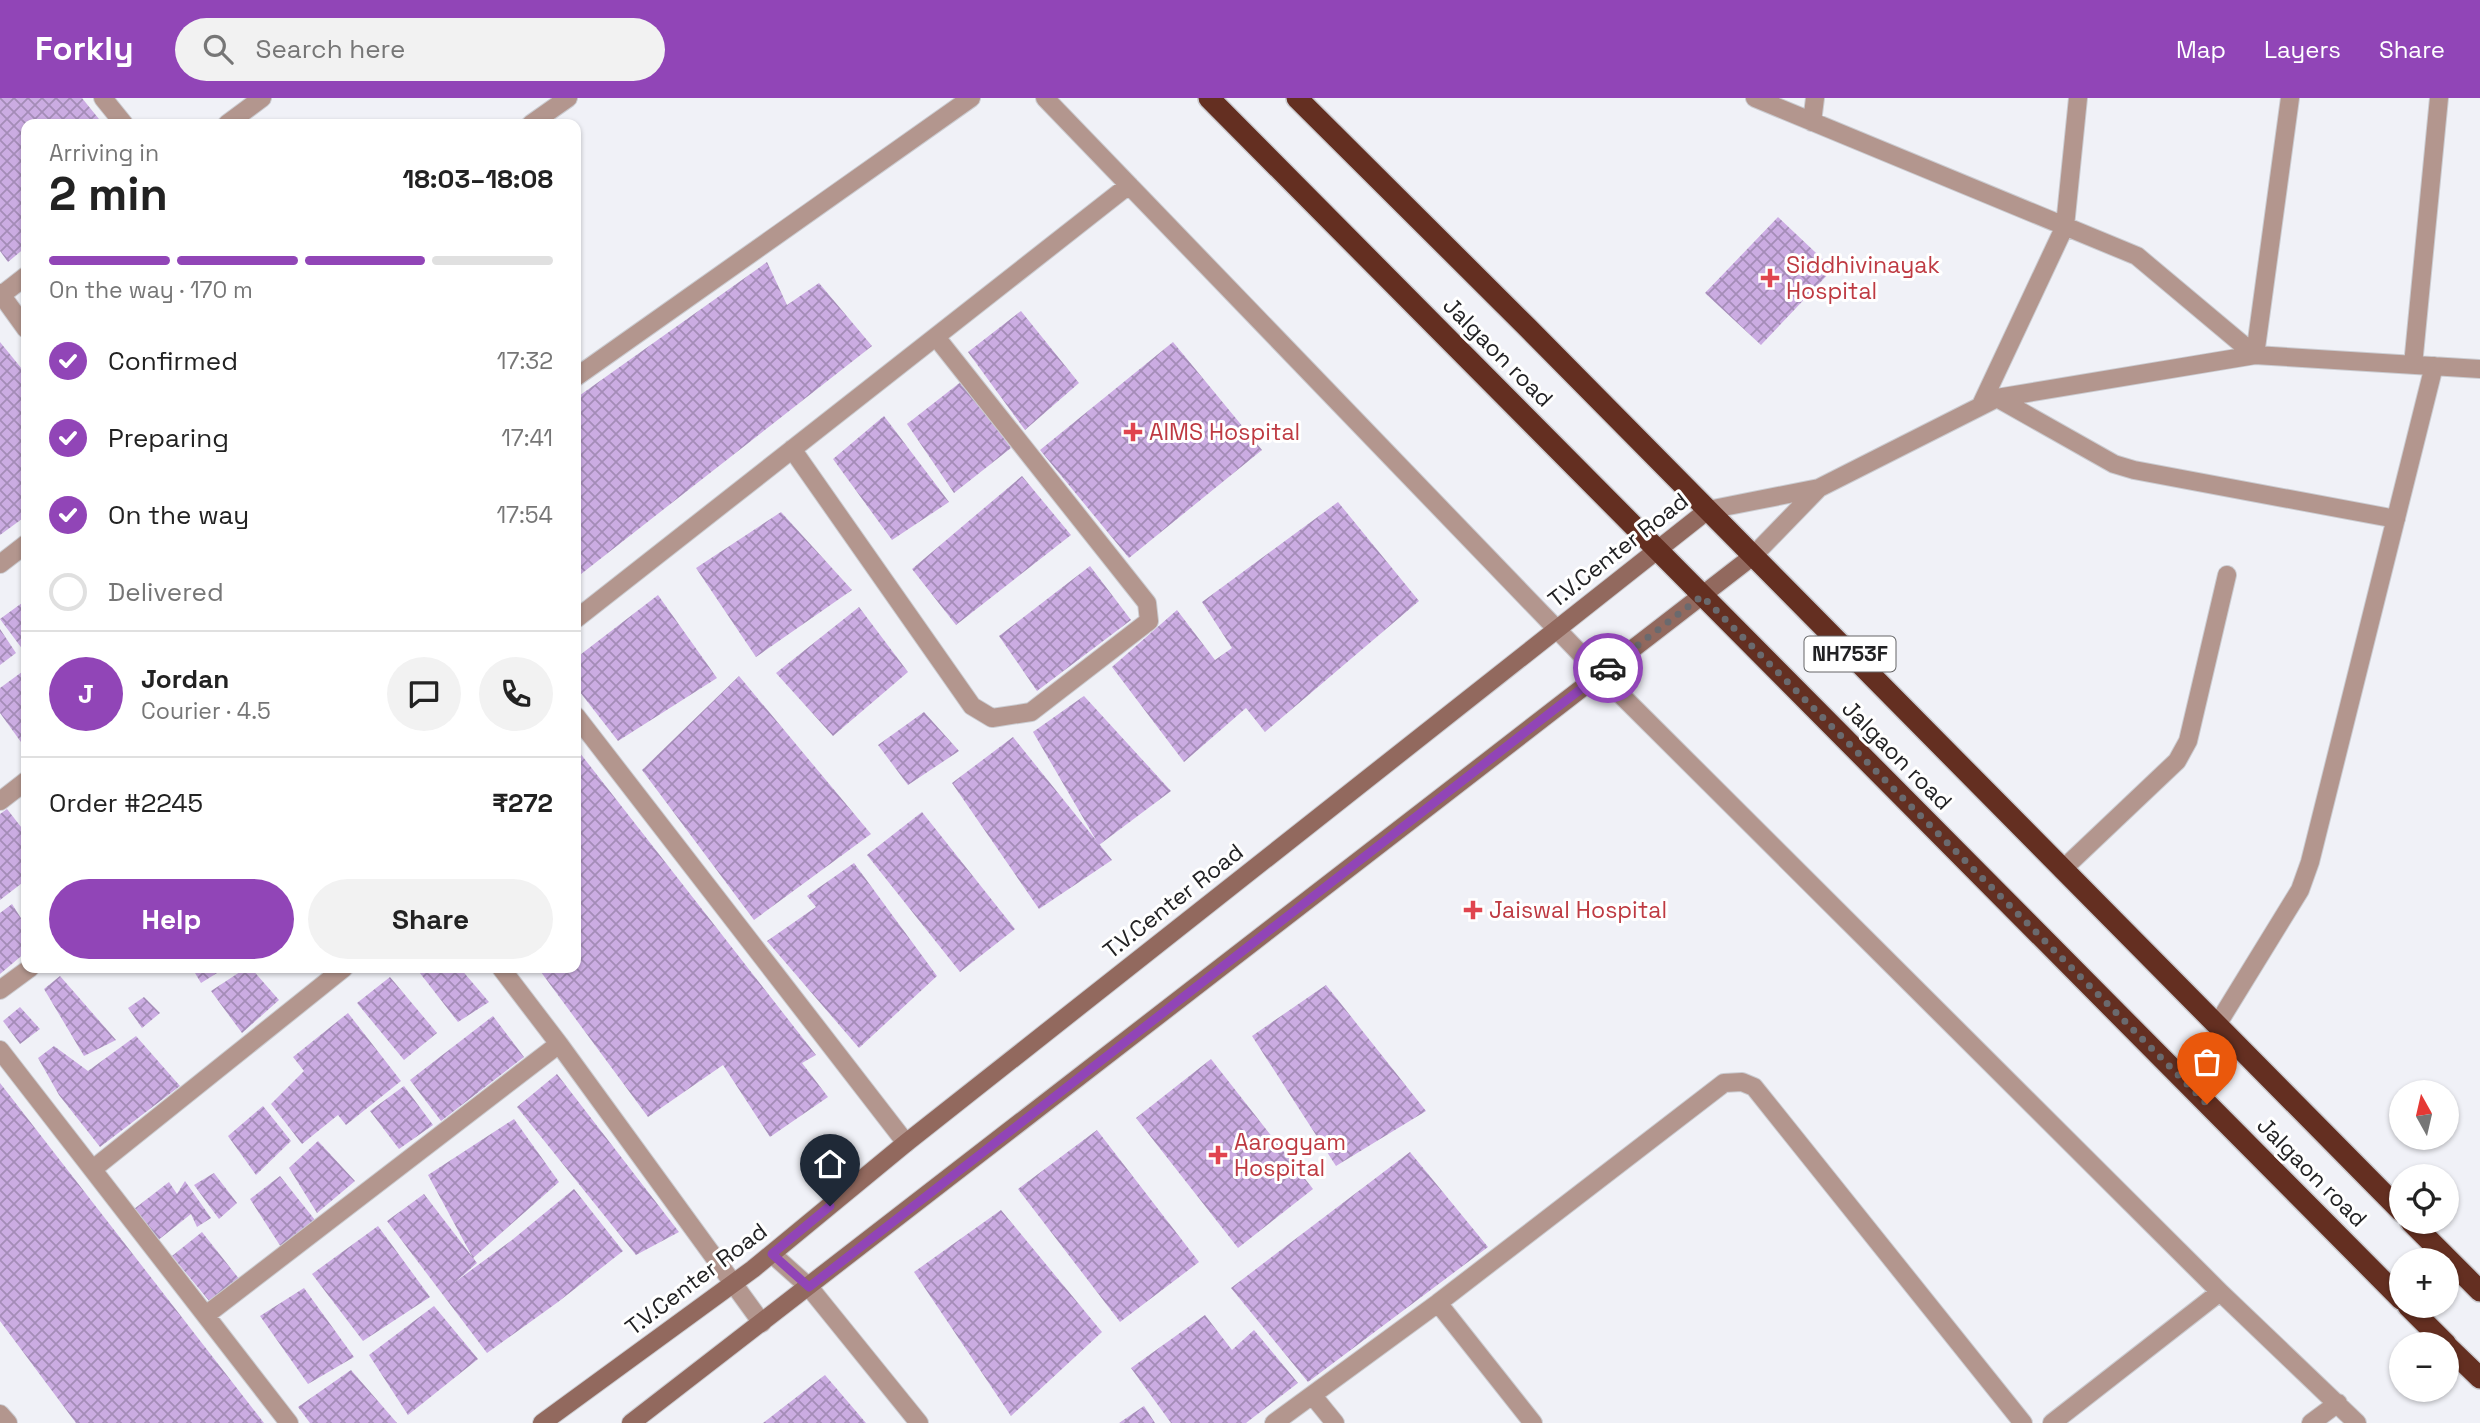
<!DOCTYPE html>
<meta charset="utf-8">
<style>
:root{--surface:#fff;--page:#f2f2f2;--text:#222;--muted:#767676;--line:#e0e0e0;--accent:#9145b7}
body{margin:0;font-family:"Space Grotesk",sans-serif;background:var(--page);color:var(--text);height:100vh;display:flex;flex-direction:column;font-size:26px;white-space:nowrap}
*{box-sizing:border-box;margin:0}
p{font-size:23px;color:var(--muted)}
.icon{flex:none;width:38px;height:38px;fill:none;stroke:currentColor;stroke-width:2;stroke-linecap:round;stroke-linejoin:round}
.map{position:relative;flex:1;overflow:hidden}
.details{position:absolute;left:21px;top:21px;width:560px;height:854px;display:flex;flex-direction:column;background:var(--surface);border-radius:14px;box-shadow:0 2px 5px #0004}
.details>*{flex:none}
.needle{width:46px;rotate:352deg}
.controls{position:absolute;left:2389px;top:982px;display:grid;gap:14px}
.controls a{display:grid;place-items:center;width:70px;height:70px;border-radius:50%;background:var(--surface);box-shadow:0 2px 5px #0004;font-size:35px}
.pin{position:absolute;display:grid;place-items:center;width:60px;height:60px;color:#fff;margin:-72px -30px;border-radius:50% 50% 50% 0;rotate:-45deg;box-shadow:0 0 7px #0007}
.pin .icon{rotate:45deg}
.courier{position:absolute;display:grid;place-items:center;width:70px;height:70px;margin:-35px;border:5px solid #9145b7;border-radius:50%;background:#fff;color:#222;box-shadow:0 2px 9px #0007}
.overview em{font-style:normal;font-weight:800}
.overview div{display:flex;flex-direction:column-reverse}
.overview{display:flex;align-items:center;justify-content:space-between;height:119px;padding:0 28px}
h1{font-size:46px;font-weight:800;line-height:52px}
.bar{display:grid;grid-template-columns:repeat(4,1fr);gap:10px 7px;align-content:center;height:84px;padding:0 28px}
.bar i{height:9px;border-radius:5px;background:var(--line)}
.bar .active{background:var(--accent)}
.bar p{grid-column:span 4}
.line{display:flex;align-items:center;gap:18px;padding:0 28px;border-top:2px solid var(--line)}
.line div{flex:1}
.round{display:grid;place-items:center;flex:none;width:74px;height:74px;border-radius:37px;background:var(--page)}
ol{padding:0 28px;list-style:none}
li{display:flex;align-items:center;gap:21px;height:77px}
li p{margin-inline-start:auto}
li .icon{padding:7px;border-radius:50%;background:var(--accent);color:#fff;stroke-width:4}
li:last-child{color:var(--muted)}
li i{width:38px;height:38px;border:4px solid var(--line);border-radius:50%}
.action{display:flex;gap:14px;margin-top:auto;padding:14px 28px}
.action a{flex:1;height:80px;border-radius:42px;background:var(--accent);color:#fff;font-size:28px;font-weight:800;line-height:80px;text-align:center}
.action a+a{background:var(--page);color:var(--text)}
header{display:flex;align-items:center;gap:42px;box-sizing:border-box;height:98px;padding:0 35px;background:var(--accent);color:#fff}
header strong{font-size:33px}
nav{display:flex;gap:38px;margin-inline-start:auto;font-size:24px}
.search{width:490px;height:63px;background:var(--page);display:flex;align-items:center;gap:18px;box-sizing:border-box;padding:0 24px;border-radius:38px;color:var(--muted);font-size:26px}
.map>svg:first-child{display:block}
.building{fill:url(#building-cross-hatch)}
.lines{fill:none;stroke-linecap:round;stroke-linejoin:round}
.street-casing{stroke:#cbccd1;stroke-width:20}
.secondary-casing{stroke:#cbccd1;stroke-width:20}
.highway-casing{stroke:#cbccd1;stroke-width:24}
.street{stroke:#b3968e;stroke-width:18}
.secondary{stroke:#92695e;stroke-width:18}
.highway{stroke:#642f21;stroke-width:21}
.done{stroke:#6a6a6e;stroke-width:7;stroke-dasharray:0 12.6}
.route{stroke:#9145b7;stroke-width:9}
.health-dot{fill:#e0444e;stroke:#fff;stroke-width:2.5}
.labels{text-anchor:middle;stroke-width:6;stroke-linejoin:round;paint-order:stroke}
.shield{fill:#fff;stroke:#646466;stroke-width:2}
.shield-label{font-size:21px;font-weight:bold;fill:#222224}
.health-label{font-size:23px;fill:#be3a42;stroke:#fff;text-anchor:start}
.street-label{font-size:23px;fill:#222224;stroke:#fff}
</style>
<header>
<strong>Forkly</strong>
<div class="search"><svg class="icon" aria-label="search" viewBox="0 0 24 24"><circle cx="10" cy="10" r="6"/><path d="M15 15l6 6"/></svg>Search here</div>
<nav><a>Map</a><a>Layers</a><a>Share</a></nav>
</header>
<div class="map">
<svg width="2480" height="1325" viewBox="0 0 2480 1325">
<defs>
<pattern id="building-cross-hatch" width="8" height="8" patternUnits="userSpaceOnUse" patternTransform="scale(1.75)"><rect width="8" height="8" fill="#cbace2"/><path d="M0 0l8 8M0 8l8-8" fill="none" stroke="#a48cb7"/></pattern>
</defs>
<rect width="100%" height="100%" fill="#f0f1f7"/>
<path class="building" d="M0,0H82L103,26H26V149L8,164L0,153Z
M1778,119L1833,171L1761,247L1705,195Z
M767,164L787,207L819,185L872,248L576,480V300Z
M1021,213L1079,285L1025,332L968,254Z
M0,244L26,276V418L0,437Z
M1173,244L1262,352L1129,460L1040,352Z
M962,283L1011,350L954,395L907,326Z
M884,318L949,404L892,442L833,361Z
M1022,378L1071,437L956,527L912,471Z
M1338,404L1419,503L1265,634L1246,610L1184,664L1112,569L1177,512L1215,562L1232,550L1202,504Z
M781,414L852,492L756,559L696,470Z
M1090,468L1131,522L1037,593L999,538Z
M658,497L717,580L618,643L576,589V560Z
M26,502V556L0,521Z
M859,509L908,574L833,638L776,575Z
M0,531L16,555L0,567Z
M26,571V651L0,615V590Z
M739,578L871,736L754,822L642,672Z
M1084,598L1171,693L1099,747L1033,634Z
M924,614L959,653L908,687L878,647Z
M1013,639L1112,762L1039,811L952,685Z
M576,650L816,957L802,965L828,999L770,1039L723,967L648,1019L538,870H576Z
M7,711L25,734L26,733V782L0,802V716Z
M922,714L1015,831L960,874L867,757Z
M854,765L937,878L859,950L767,843L816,809L807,798Z
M12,806L26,828V854L0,876V815Z
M192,870H225L201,885Z
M246,870H251L279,902L242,935L211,893Z
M416,870H460L489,904L458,924Z
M60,878L116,942L84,958L44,891Z
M390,879L437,935L404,962L357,905Z
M1326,887L1426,1013L1336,1068L1252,938Z
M144,899L160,915L142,930L128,910Z
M20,909L40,931L20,946L3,923Z
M348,915L401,983L346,1027L338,1017L302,1046L271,1006L304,973L293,959Z
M493,918L524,959L441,1023L410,982Z
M136,938L180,988L100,1049L59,997L38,960L54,948L88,973Z
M1211,961L1313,1091L1238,1150L1136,1020Z
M557,976L679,1134L636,1157L517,1009Z
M0,985L264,1325H76L0,1223Z
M404,988L433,1027L399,1051L370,1013Z
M263,1008L291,1043L256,1077L228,1038Z
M514,1021L559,1084L473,1160L428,1077Z
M1097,1032L1199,1164L1120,1224L1018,1091Z
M318,1043L355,1083L317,1115L289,1070Z
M1410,1054L1488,1149L1308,1284L1231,1190Z
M214,1075L237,1105L219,1121L194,1087Z
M280,1078L315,1122L281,1149L250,1101Z
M185,1083L211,1120L197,1129L191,1116L157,1143L134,1111L169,1084L177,1096Z
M574,1091L623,1153L558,1204L487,1255L387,1123L424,1096L477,1165L455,1184L512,1142Z
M1001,1112L1102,1234L1011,1318L914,1174Z
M378,1128L430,1199L363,1243L312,1176Z
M202,1134L240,1182L210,1204L172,1158Z
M304,1190L354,1259L308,1286L260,1218Z
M434,1208L478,1261L408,1317L369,1257Z
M1205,1217L1232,1252L1254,1232L1298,1285L1246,1325H1171L1131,1270Z
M351,1272L397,1325H310L298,1309Z
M825,1277L866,1325H763Z
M1144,1308L1155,1325H1119Z"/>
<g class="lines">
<g class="street-casing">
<path id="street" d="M103,0L124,26
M1045,0L1600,576L2220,1194L2357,1325
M1755,0L2137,158L2255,257
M1812,24L1815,0
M227,26L262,0
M531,26L568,0
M0,195L26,231
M0,198L26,178
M2255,257L2290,0
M2413,267L2439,0
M576,279L971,0
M1997,300L2114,366L2134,372L2396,421
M1981,307L2065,128L2078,0
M792,351L972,608L992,620L1031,614L1149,523L1147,505L936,239
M1708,412L1819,390L1997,300L2255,257L2480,271
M1753,458L1819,390
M0,466L26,446
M576,521L1129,87
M576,618L906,1045
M0,703L26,683
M2062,772L2177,663L2188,643L2227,477
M501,870L559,946L762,1225
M0,892L30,870
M2217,927L2300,792L2310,764L2434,268
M0,952L289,1325
M93,1071L344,870
M772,1156L809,1189L919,1325
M1438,1205L1533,1325
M206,1217L559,946
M1313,1298L1335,1325
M0,1316L8,1325
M1274,1325L1438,1205L1724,985L1742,984L1754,989L2023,1325
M2052,1325L2220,1194
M2311,1325L2338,1305"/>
</g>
<g class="secondary-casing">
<path id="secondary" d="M542,1325L753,1171L906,1045L1708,412
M631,1325L1753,458"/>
</g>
<g class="highway-casing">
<path id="highway" d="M1209,0L2401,1201
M1297,0L1527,229L2401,1113
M2411,1124L2480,1193
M2408,1208L2446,1246
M2446,1247L2480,1280"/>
</g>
<use href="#street" class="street"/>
<use href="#secondary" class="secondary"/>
<use href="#highway" class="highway"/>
</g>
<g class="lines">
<path class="done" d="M1608,570L1702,498L2207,1006"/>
<path class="route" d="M830,1108L772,1156L809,1189L1608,570"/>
</g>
<g class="health-dot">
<path d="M1766.5 169.5h7v7h7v7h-7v7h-7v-7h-7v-7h7z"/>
<path d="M1129.5 323.5h7v7h7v7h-7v7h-7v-7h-7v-7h7z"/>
<path d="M1469.5 801.5h7v7h7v7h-7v7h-7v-7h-7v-7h7z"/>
<path d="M1214.5 1046.5h7v7h7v7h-7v7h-7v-7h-7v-7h7z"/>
</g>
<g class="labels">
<rect class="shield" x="1804.5" y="538.5" width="91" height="35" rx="5"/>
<g class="shield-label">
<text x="1850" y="563">NH753F</text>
</g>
<g class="health-label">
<text x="1786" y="175">Siddhivinayak<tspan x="1786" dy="26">Hospital</tspan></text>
<text x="1149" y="342">AIMS Hospital</text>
<text x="1489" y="820">Jaiswal Hospital</text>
<text x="1234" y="1052">Aarogyam<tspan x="1234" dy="26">Hospital</tspan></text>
</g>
<g class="street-label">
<text transform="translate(1498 254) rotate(45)" y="8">Jalgaon road</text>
<text transform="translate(1618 452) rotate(-38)" y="8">T.V.Center Road</text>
<text transform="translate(1897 657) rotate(45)" y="8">Jalgaon road</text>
<text transform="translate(1173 803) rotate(-38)" y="8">T.V.Center Road</text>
<text transform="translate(2312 1074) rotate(45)" y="8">Jalgaon road</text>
<text transform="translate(696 1181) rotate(-37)" y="8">T.V.Center Road</text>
</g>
</g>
</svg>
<div class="controls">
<a><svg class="needle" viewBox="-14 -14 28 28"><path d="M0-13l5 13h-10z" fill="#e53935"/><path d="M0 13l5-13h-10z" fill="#767676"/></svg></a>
<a><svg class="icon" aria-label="locate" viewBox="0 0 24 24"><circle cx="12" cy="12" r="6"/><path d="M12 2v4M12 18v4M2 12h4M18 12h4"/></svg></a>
<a>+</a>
<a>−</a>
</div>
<div class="pin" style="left:2207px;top:1006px;background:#ea580c"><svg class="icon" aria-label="bag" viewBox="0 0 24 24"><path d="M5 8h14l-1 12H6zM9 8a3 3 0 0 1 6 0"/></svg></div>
<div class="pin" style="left:830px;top:1108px;background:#1f2937"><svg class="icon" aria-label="home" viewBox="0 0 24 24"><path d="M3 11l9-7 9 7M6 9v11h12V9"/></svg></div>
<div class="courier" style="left:1608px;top:570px"><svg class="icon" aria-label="car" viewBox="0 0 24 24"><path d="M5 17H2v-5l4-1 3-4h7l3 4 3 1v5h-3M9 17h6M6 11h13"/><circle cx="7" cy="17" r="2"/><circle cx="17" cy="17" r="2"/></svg></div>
<section class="details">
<div class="overview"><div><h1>2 min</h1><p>Arriving in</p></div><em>18:03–18:08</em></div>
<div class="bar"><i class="active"></i><i class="active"></i><i class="active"></i><i></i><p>On the way · 170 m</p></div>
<ol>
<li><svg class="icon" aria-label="check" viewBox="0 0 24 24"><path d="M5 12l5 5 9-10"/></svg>Confirmed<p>17:32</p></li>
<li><svg class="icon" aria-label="check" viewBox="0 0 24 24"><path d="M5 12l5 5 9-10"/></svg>Preparing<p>17:41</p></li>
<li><svg class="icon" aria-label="check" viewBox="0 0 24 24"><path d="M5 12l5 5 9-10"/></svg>On the way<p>17:54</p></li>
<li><i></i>Delivered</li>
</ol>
<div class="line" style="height:126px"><b class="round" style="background:var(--accent);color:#fff">J</b><div><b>Jordan</b><p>Courier · 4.5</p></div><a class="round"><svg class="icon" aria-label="chat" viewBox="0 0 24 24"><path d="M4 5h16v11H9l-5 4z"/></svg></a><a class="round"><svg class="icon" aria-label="phone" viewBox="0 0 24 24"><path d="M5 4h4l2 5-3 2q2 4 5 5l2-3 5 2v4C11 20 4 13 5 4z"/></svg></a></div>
<div class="line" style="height:91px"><div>Order #2245</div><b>₹272</b></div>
<div class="action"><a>Help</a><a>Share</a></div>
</section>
</div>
